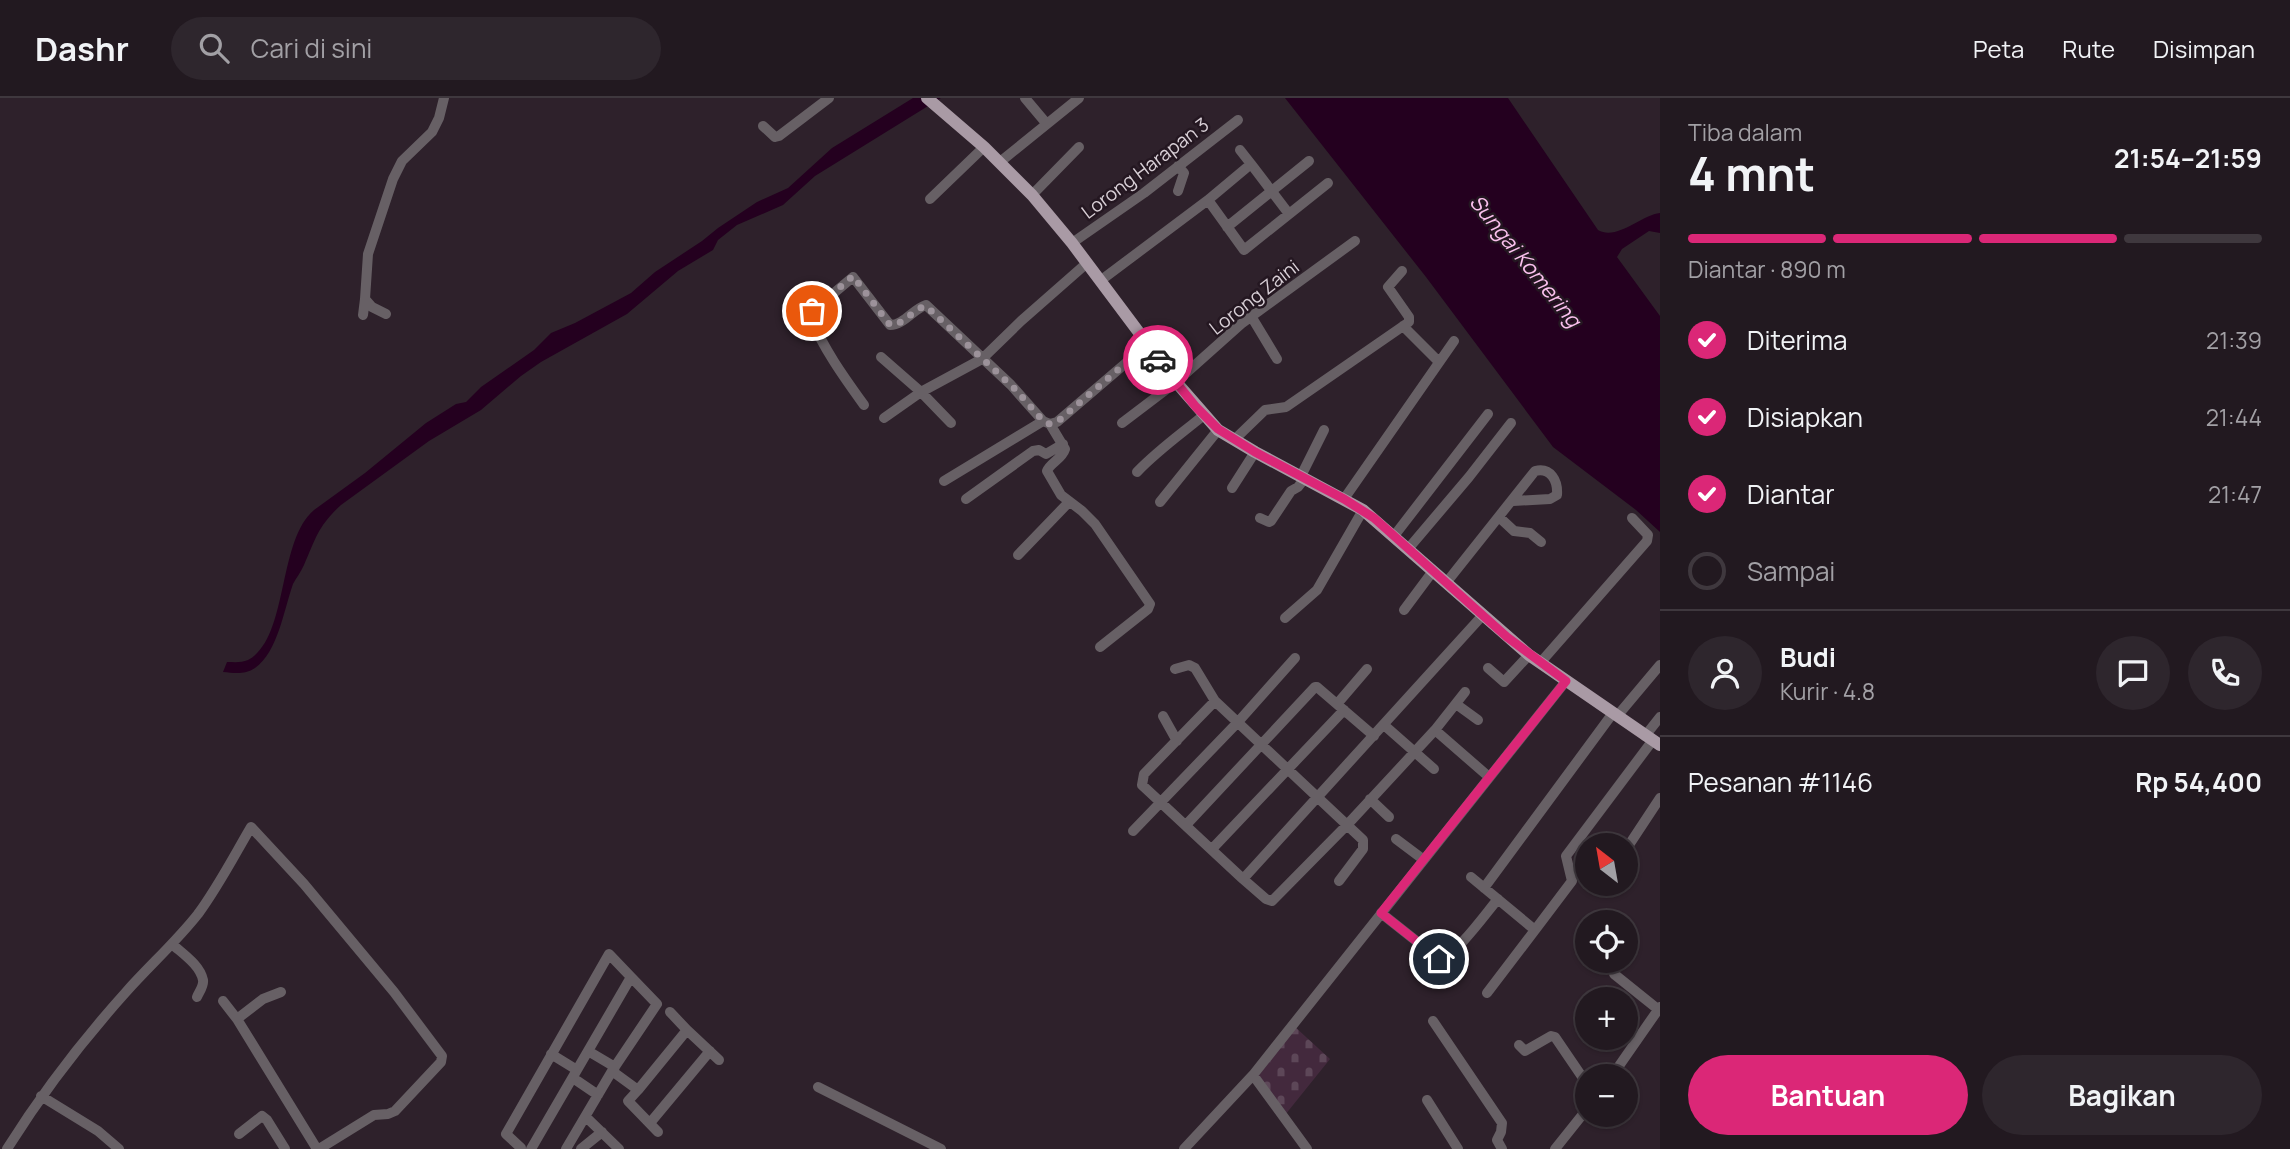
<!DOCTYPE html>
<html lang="id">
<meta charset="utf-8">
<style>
:root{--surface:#221920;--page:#2e262d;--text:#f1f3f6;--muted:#a2a0a5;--line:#3f383e;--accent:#db2777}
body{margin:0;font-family:Manrope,sans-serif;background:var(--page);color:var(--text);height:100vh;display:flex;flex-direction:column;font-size:26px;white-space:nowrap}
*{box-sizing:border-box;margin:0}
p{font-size:23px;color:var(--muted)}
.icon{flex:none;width:38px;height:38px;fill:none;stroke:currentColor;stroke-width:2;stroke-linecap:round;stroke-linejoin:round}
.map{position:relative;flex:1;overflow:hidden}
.details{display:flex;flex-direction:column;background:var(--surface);width:630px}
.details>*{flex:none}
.needle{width:46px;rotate:329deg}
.fabs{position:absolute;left:1575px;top:735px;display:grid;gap:14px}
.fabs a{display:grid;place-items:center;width:63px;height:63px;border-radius:50%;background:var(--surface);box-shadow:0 2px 5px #0004,0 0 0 2px var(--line);font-size:35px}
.pin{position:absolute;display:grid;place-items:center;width:60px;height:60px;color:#fff;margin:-30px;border:4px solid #fff;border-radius:50%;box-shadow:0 2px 7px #0007}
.courier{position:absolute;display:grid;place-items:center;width:70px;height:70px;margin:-35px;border:5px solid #db2777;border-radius:50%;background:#fff;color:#222;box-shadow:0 2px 9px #0007}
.headline em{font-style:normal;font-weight:700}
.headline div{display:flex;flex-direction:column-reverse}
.headline{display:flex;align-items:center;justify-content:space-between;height:119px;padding:0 28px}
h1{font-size:46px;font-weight:700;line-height:52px}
.bar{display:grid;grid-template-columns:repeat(4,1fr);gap:10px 7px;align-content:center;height:84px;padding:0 28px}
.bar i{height:9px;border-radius:5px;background:var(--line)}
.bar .on{background:var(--accent)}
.bar p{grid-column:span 4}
.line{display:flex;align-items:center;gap:18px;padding:0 28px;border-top:2px solid var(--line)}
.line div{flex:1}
.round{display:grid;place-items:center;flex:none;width:74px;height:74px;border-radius:37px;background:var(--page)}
ol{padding:0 28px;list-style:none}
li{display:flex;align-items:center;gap:21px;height:77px}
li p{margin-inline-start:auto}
li .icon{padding:7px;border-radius:50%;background:var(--accent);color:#fff;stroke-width:4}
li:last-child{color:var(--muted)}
li i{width:38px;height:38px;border:4px solid var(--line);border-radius:50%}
.primary-button{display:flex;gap:14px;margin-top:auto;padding:14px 28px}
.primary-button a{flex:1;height:80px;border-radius:42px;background:var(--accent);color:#fff;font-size:28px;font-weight:700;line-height:80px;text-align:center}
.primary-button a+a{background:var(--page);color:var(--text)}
header{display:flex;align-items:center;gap:42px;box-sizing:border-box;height:98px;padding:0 35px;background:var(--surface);border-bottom:2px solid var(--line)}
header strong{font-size:33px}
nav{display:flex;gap:38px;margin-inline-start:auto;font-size:24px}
.search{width:490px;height:63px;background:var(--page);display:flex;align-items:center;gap:18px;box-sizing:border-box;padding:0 24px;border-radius:38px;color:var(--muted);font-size:26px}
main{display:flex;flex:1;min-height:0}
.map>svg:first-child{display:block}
.cemetery{fill:url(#cemetery-stones)}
.water{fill:#24001f}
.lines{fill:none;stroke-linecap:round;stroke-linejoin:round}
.minor{stroke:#676065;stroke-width:10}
.major{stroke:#a99aa5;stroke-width:12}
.done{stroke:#9c929a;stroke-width:7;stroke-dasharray:0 12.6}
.route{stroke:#db2777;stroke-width:9}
.labels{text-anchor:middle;stroke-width:5;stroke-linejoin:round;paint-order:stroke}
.street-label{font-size:19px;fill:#d8cfd6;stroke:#241721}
.water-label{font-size:21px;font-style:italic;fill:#fbc1ee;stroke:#241721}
</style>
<header>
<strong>Dashr</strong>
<div class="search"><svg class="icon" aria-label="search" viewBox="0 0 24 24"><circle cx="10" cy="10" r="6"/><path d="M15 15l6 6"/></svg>Cari di sini</div>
<nav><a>Peta</a><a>Rute</a><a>Disimpan</a></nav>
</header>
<main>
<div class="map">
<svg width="1660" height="1051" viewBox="0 0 1660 1051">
<defs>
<pattern id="cemetery-stones" width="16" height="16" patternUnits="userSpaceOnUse" patternTransform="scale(1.75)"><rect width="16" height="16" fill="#43293d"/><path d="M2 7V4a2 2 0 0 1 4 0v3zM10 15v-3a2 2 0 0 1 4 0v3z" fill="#5d4758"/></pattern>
</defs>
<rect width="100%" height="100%" fill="#2e212b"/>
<path class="cemetery" d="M1294,928L1330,961L1285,1017L1257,976Z"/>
<path class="water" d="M913,0H941L815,78L783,107L737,127L718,142L713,152L678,173L627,216L541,264L521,278L481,312L429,343L341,407C318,428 316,440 304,467C301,474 296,480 293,486C284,511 278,554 255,570C245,577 234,575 223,574L227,564C234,564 241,565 248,562C289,540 277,443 314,412L365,375L426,325L456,306L466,304L481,289L534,252L551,235L575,225L631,195L655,174L702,143L718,130L757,104L788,90L832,50Z
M1285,0H1508L1598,132C1617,143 1641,117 1660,115V135L1649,133L1622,151L1617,159L1660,218V434L1636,412L1553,349L1426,179Z"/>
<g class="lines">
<path class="minor" d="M1025,0L1046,25
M763,28L775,39L779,38L829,0
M1240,52L1251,66
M1000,64L1079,0
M1178,68L1184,75L1178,93
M1032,97L1079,49
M930,101L984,49
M1208,102L1244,152L1328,85
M1227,129L1309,63
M1072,145L1144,95L1238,22
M1100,183L1208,102L1251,66L1289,116
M386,216L372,209L365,201L368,156L393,81L402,63L432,34L439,20L444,0
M363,217L365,201
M1251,218L1277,261
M1403,228L1439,264
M881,259L921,294L951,325
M864,307C843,278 823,250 809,216L853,179L890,227C904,227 913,211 926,207L1011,287L1043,323L1050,326L1057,324L1147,247
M884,320L921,294L982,261L1021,223L1087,165
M1122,325L1176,284L1241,226L1355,143
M1050,326L1065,351C1062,361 1050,365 1047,373L1061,397L1082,413L1095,426L1150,506L1148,511L1100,549
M1234,342L1265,312L1286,309L1409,224V219L1388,189L1402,173
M1137,374C1158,352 1181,336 1204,317
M1301,378L1324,332
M944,383L1043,323
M1232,390L1255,354
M966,401L1033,353L1039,352L1046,356L1063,346
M1344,401L1454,243
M1160,404L1218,332
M1499,419L1514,433L1530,435L1541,444
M1260,420L1269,424L1271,423L1291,393L1298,389L1305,380
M1394,438L1488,316
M1408,451L1469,379L1511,325
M1018,457L1069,404
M1446,485L1535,373C1551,369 1558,383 1557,397L1550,401L1513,403
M1404,512L1433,473
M1285,520L1317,492L1363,412
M1541,564L1647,443L1648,437L1632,420
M1488,570L1504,584L1529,557
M1175,571L1189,567L1195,570L1215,603L1363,742V751L1339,783
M1215,603L1144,676L1142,687L1243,781L1266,801L1272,803L1347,727L1435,632L1465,594
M1337,606L1367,571
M1456,606L1478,622
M1618,617L1660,567
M1163,618L1177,643
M1384,627L1434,671
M1435,632L1489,679
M1645,638L1660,619
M1370,701L1389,719
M1186,727L1315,589H1317L1374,638
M1133,733L1238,624L1295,560
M1396,741L1424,762
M1627,750L1660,700
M1212,751L1344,612
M1471,779L1535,832L1487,895
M1243,781L1482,518
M1484,790L1613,615
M1381,815L1439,861C1455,859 1486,815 1498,801
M1535,832L1572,783L1566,758L1653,642
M172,846C183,856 200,867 203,882C204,888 199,894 197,899
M1614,876L1659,912
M223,903L237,921L317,1051
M237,921L263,901L281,894
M1433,923L1502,1025L1501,1034L1497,1042L1502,1051
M687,932L719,962
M1519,947L1525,953L1551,938L1555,939L1587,986
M588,953L615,969
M551,956L577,972
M612,973L638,992L628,1003L658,1034
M1253,977L1307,1051
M1612,978L1660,909
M573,980L598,997
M818,989L941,1051
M638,992L687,932L670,914
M41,998L98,1033L119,1051
M1427,1002L1458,1051
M586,1019L619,1051
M650,1025L710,953
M239,1036L262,1018L267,1022L285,1051
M521,1050L506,1036L609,856L631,879L531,1051
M7,1051C42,995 82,943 126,894C149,868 176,844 198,816C218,789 234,758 251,729L304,786L394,894L442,958L441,964L395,1013L388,1016L374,1017L319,1051
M566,1051L612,973L657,906L631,879
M581,1051L602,1034
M1184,1051L1253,977L1566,583
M1555,1051L1587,1011"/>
<path class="major" d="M927,0L984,49L1032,97L1072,145L1176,284L1218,332L1255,354L1363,412L1529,557L1660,647"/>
</g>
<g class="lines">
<path class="done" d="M812,213L853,178L890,227C904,227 913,211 926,208L1016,292L1044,324L1050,326L1057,324L1147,247L1158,262"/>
<path class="route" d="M1158,262L1196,309L1218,331L1255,354L1344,401L1374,420L1507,539L1566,583L1381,815L1439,861"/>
</g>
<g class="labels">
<g class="street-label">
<text transform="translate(1145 70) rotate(-37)" y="7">Lorong Harapan 3</text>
<text transform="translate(1254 199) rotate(-38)" y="7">Lorong Zaini</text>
</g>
<g class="water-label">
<text transform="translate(1525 163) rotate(51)" y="7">Sungai Komering</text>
</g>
</g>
</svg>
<div class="fabs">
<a><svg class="needle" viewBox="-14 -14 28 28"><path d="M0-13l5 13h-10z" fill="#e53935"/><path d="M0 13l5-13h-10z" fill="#a2a0a5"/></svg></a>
<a><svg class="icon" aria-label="locate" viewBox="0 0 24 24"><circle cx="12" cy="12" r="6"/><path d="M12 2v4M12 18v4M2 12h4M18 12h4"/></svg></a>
<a>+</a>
<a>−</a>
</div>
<div class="pin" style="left:812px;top:213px;background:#ea580c"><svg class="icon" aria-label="bag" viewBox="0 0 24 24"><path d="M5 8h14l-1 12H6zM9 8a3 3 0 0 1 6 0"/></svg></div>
<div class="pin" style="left:1439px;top:861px;background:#1f2937"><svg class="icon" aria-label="home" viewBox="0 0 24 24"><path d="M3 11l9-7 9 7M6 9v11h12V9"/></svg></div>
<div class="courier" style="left:1158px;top:262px"><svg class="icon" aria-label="car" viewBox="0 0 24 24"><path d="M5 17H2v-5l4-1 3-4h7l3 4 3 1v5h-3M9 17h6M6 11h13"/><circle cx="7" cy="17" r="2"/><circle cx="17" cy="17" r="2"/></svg></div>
</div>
<section class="details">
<div class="headline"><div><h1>4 mnt</h1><p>Tiba dalam</p></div><em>21:54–21:59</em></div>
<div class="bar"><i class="on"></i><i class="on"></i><i class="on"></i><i></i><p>Diantar · 890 m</p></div>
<ol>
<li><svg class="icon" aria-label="check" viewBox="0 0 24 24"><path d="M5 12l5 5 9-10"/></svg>Diterima<p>21:39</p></li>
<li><svg class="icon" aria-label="check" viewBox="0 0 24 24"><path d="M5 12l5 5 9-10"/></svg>Disiapkan<p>21:44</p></li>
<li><svg class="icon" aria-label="check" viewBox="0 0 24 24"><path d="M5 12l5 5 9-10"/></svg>Diantar<p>21:47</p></li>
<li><i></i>Sampai</li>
</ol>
<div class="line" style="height:126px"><a class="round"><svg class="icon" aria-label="person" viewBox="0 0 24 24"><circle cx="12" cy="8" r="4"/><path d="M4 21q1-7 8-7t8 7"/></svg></a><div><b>Budi</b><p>Kurir · 4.8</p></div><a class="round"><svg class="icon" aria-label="chat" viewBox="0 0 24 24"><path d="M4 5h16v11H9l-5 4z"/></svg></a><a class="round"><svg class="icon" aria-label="phone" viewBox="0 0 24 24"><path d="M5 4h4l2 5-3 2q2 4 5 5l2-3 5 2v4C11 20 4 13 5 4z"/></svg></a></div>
<div class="line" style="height:91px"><div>Pesanan #1146</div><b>Rp 54,400</b></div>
<div class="primary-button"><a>Bantuan</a><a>Bagikan</a></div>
</section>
</main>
